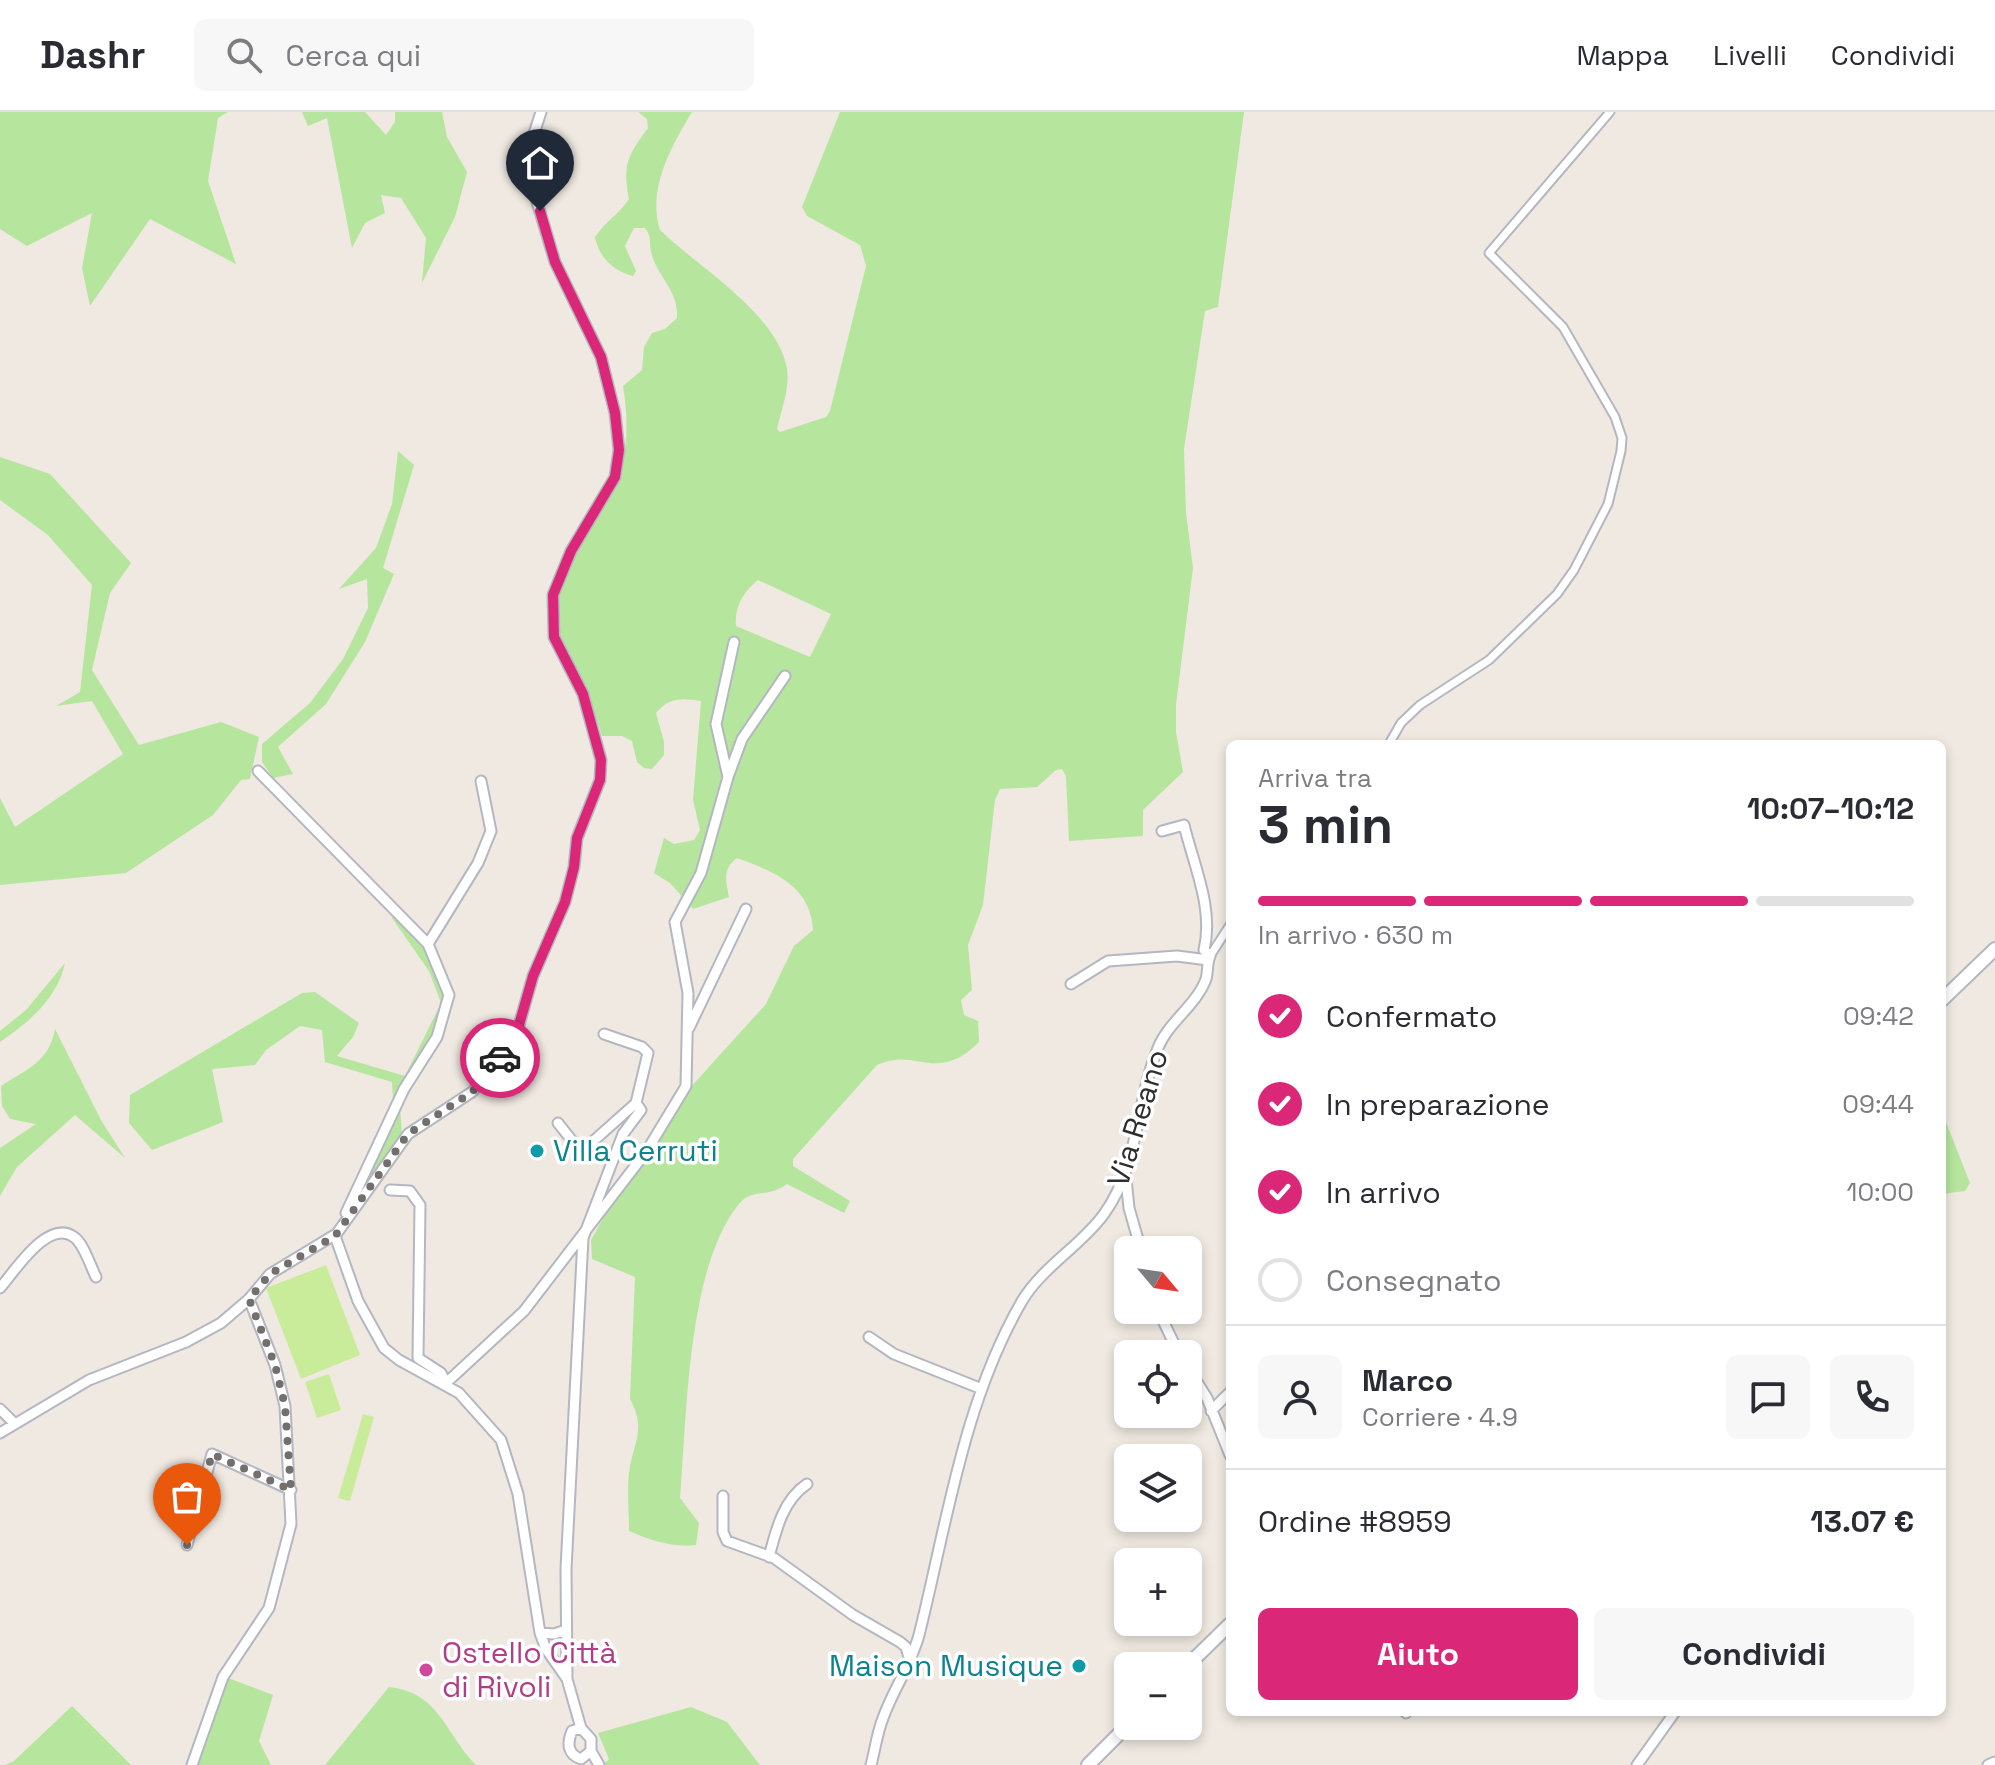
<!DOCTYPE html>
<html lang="it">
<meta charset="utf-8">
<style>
:root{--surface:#fff;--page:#f7f7f7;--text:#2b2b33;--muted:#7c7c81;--line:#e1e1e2;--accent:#db2777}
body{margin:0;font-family:"Space Grotesk",sans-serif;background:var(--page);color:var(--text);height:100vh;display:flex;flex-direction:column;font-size:30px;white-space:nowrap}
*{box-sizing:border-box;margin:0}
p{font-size:26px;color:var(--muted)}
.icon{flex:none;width:44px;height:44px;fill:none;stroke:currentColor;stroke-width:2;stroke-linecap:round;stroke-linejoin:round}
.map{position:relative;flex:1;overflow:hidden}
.panel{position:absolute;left:1226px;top:628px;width:720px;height:976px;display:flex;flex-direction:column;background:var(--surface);border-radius:12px;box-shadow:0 4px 12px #0003}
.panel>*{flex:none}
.needle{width:52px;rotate:119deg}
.fabs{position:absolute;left:1114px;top:1124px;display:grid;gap:16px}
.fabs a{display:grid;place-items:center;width:88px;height:88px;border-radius:12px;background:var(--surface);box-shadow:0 4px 12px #0003;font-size:40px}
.pin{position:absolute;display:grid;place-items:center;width:68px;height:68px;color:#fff;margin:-82px -34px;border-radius:50% 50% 50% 0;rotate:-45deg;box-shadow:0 0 8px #0007}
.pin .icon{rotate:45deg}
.courier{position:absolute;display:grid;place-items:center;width:80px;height:80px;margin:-40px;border:6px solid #db2777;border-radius:50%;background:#fff;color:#222;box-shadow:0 2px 10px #0007}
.headline em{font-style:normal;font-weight:800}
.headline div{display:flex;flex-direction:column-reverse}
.headline{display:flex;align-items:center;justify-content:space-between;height:136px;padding:0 32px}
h1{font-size:52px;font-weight:800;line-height:60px}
.bar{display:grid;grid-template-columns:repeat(4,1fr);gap:12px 8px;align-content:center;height:96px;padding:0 32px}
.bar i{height:10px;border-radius:6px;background:var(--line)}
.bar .current{background:var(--accent)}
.bar p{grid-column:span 4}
.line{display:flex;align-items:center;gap:20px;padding:0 32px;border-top:2px solid var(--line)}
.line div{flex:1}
.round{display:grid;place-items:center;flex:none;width:84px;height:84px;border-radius:12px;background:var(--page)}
ol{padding:0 32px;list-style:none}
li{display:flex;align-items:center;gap:24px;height:88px}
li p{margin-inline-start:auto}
li .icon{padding:8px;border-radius:50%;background:var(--accent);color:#fff;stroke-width:4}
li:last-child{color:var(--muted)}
li i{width:44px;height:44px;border:4px solid var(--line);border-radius:50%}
.cta{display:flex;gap:16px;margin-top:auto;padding:16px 32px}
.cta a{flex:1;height:92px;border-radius:12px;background:var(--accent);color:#fff;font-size:32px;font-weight:800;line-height:92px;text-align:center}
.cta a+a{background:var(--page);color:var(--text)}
header{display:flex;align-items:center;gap:48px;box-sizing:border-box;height:112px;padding:0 40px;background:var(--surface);border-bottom:2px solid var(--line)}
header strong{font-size:38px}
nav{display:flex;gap:44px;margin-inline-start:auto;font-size:28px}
.search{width:560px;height:72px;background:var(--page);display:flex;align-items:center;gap:20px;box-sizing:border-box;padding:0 28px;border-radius:12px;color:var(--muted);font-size:30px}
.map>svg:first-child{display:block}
.green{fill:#b6e59e;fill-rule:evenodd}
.pitch{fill:#c9ec9a}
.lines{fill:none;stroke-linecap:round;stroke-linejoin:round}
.pedestrian-casing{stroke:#b4b7c1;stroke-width:11}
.minor-casing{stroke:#b4b7c1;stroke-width:13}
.tertiary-casing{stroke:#b4b7c1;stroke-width:16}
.pedestrian{stroke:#fff;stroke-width:7}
.minor{stroke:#fff;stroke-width:9}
.tertiary{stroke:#fff;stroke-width:12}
.done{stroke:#726f6d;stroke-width:8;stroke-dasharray:0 14.4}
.route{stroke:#db2777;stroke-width:10}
.culture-dot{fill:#0f9aa8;stroke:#fff;stroke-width:3}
.hotel-dot{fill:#d1479c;stroke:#fff;stroke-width:3}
.labels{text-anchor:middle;stroke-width:7;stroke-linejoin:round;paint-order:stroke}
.street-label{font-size:30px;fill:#2e2e2e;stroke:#fff}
.culture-label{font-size:30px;fill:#0d838f;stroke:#fff;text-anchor:start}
.hotel-label{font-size:30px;fill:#b23c85;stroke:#fff;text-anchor:start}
</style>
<header>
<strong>Dashr</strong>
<div class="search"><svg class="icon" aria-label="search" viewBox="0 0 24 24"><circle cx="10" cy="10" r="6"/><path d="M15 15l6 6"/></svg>Cerca qui</div>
<nav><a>Mappa</a><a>Livelli</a><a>Condividi</a></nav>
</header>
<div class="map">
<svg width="1995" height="1653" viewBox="0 0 1995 1653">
<rect width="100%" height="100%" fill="#efe9e1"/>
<path class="green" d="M0,0H228L218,6L208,69L236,152L150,107L90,194L82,156L92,101L27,134L0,117Z
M302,0H365L386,23L395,10V0H442L447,25L467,60L455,105L422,171L426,126L401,86L381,83L385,101L365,111L352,136L327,6L308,14Z
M638,0H692C671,35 647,77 660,118C698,155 778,202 787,257C790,276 781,299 777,317L780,320L826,305L830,299L866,154L860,133L807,104L802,95L840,0H1244L1218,195L1205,199L1184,337L1186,401L1193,456L1176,593V620L1183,660L1143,698V724L1069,729L1066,664L1062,657L1056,658L1037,675L1000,677L995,688L983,793L968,833L972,878L961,888L964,903L978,909L979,930C936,973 916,934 877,953L793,1047V1054L850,1089L844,1101L787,1072C769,1086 752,1076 739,1092C687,1155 687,1305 680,1386L699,1411L696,1433C674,1436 649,1428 629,1419C629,1400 627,1380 629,1361C633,1330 647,1318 630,1287L635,1165L592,1147L591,1128L611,1092L664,1020L688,978L766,892L794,834L813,818C811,774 773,759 737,746C722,757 726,769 729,785L693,797L670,771L654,761L664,726L674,732L694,728L700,718L693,688L701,589C681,586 669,585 656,601L664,630V643L652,657L644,656L637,650L632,629L622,624H602C597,608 592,592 586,577C578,560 562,541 558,522C546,460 600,418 618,365C629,334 628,305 623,274L642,258L644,235L652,221L665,217L677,206C679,178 657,165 651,140C649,129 652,125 645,116H634L625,134L636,159L633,164C614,159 599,146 595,125C605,110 619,102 629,87C622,53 628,43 648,16L647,7ZM758,468L831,502L810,545L736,514C734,495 744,479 758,468Z
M398,339L414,353L383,456L394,462L365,530L326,592L278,635L293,662L273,666L262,650V632L310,591L343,547L368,496L367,467L339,477L376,436L392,392Z
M0,345L50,362L131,451L110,481L92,558L139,633L221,610L259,625L250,667L241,668L213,703L126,761L0,773V686L15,715L123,642L92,589L56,594L80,580L92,473L48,423L0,388Z
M395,802L432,847L445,881L439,910L399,981L402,1023L363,1077L341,1099L393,988L392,970L325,950L322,918L300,914L266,938L255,953L212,957L223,1010L152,1038L129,1011L130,983L302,881L315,880L359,911L353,925L337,944L405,964L441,891L429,859L392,806Z
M65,851C58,886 28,911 0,930V919L26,898Z
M55,917L101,1008L125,1046L75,1003L17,1055L0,1084V1036L36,1012L10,1007L2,994L1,974C27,957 49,950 55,917Z
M1942,1000L1970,1071L1965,1079L1942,1082Z
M223,1564L273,1583L259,1629L271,1653H194Z
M389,1575C440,1581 444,1620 476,1653H325Z
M72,1594L131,1653H5L14,1649Z
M691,1595L727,1610L760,1653H603L609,1647L598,1621Z"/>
<path class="pitch" d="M326,1153L360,1243L301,1267L266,1176Z
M329,1262L341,1298L317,1306L305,1270Z
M363,1302L374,1305L350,1389L338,1386Z"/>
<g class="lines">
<g class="pedestrian-casing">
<path id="pedestrian" d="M1389,632L1401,611L1420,593L1489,548L1557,482L1574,458L1608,392L1621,339L1622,326L1615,305L1563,215L1489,141L1610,0
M1210,844L1230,813"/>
</g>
<g class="minor-casing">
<path id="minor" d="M541,0L527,43L532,73L555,150L601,245L615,301L619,338L615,365L571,439L553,483L554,525L583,582L601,648L600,668L577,726L574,755L565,790L533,864L519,913L496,953L472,980L408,1022L335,1124L358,1189L384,1236L399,1248L459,1281L501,1328L518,1382L540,1521L546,1537L567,1567
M258,659L428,832L449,883L437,925L404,977L346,1101
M728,665L742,627L785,564
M428,832L478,751L491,719L481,669
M1071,872L1108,849L1177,844L1208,848
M689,916L746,797
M558,1011L581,1040L636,991
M1126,1067L1129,1096L1141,1138
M390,1078L410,1079L420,1093L418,1246L441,1261L446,1271
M0,1176C15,1159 48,1106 74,1125C84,1132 90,1153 96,1165
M1158,1198L1179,1242
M869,1225L894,1242L982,1277
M1188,1256L1207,1286L1230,1343
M446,1271L524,1199L646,1040L686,974L688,881L675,810L701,761L728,665L716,612L734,530
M0,1297L15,1312
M1211,1299L1230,1280
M0,1321L89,1268L186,1230L221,1211L249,1187L270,1162L336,1122
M723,1384V1420L727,1429L774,1446L853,1503L900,1530L906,1535L910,1549
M187,1433L212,1342L291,1378
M769,1445C776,1418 783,1388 807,1372
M540,1521L554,1522L566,1518
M1405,1600L1406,1601
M581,1616L572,1619C567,1631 567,1642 581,1647L591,1639
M192,1653L223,1565L269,1496L291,1412L285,1294L275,1253L249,1187
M599,1653L591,1639V1627L581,1616L567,1567L566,1457L583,1126L623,1022L641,998L636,991L648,941L642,935L604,922
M871,1653C875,1638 877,1621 883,1606C893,1578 911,1553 919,1523C947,1411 963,1291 1022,1189C1043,1154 1082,1133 1104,1102C1140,1052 1135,991 1158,936C1168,910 1196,894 1206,867C1208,860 1207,851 1210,844L1204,838C1214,797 1194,754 1184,713L1162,719
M1637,1653L1675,1600
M1988,1653L1995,1650"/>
</g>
<g class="tertiary-casing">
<path id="tertiary" d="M1942,888L1995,837
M1187,1554L1230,1512
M1088,1653L1128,1613"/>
</g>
<use href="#pedestrian" class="pedestrian"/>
<use href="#minor" class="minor"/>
<use href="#tertiary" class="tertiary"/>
</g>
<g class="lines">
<path class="done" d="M187,1433L212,1342L291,1378L285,1294L275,1253L249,1187L270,1162L335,1124L408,1022L472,980L500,946"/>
<path class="route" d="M500,946L519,913L533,864L565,790L574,755L577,726L600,668L601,648L583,582L554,525L553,483L571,439L615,365L619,338L615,301L601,245L555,150L540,99"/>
</g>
<g class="culture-dot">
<circle cx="537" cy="1039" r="8"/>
<circle cx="1079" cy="1554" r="8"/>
</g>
<circle class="hotel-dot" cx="426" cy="1558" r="8"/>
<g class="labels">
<g class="street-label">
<text transform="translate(1138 1006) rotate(-73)" y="10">Via Reano</text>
</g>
<g class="culture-label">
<text x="553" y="1049">Villa Cerruti</text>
<text x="1063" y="1564" text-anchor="end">Maison Musique</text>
</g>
<g class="hotel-label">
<text x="442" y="1551">Ostello Città<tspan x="442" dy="34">di Rivoli</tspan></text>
</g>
</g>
</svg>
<div class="fabs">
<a><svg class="needle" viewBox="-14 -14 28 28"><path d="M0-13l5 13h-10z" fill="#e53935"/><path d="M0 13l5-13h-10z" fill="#7c7c81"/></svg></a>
<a><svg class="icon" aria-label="locate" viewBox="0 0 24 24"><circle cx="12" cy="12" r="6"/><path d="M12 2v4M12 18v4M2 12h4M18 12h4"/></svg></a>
<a><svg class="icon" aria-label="layers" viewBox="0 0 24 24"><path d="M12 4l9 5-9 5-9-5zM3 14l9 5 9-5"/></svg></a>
<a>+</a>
<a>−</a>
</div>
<div class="pin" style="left:187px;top:1433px;background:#ea580c"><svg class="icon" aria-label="bag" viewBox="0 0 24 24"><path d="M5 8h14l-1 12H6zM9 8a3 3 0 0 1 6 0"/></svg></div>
<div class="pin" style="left:540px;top:99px;background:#1f2937"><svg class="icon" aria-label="home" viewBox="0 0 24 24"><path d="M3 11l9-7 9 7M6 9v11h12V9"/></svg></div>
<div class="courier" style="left:500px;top:946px"><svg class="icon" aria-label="car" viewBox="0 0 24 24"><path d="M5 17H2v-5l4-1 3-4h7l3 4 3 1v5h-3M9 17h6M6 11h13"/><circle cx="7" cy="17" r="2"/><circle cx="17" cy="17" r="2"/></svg></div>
<section class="panel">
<div class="headline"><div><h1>3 min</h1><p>Arriva tra</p></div><em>10:07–10:12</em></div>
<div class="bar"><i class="current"></i><i class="current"></i><i class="current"></i><i></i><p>In arrivo · 630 m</p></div>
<ol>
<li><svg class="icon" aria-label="check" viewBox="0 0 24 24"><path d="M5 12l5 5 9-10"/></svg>Confermato<p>09:42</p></li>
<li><svg class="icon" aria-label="check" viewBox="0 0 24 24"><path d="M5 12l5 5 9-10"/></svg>In preparazione<p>09:44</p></li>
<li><svg class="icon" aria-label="check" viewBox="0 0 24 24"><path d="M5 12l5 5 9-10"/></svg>In arrivo<p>10:00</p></li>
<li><i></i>Consegnato</li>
</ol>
<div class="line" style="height:144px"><a class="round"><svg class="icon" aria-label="person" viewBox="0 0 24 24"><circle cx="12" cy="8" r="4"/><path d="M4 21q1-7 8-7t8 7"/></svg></a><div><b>Marco</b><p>Corriere · 4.9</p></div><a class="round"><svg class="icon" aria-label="chat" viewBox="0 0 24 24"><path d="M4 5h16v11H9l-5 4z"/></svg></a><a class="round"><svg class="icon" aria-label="phone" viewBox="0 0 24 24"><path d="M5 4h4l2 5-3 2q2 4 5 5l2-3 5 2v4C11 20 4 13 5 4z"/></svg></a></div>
<div class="line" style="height:104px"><div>Ordine #8959</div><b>13.07 €</b></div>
<div class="cta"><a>Aiuto</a><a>Condividi</a></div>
</section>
</div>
